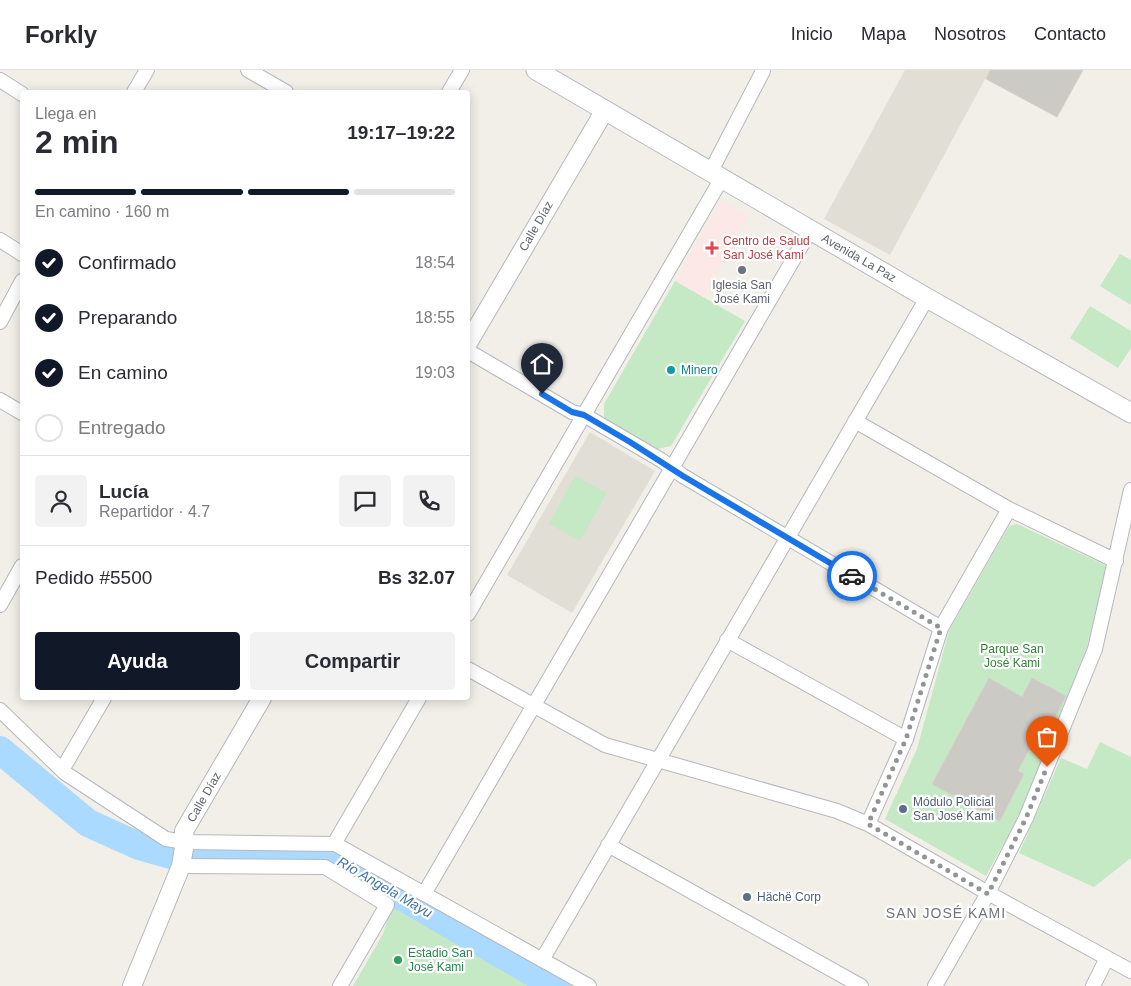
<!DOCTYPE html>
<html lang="es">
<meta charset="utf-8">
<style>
:root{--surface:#fff;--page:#f2f2f3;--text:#2b2b33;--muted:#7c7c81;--line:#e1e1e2;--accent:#111827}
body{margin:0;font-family:Arial,sans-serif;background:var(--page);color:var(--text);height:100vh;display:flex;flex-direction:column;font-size:19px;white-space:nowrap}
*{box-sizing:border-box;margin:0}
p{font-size:16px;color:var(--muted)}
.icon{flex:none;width:28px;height:28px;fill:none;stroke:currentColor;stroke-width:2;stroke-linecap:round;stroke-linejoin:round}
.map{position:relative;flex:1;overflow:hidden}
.side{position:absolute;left:20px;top:20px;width:450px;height:610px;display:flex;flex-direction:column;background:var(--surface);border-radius:5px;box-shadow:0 2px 12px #0003}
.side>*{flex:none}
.pin{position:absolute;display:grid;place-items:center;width:42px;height:42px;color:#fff;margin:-51px -21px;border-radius:50% 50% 50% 0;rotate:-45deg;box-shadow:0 0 5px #0007}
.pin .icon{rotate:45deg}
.courier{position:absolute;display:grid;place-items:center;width:50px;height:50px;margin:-25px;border:4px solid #1a73e8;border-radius:50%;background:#fff;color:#222;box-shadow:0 1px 6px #0007}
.summary em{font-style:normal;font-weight:600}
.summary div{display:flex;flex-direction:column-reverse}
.summary{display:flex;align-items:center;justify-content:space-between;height:85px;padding:0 15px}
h1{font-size:32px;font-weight:600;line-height:38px}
.bar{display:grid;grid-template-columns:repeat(4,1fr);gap:8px 5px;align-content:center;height:60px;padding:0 15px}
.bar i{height:6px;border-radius:4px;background:var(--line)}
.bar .current{background:var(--accent)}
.bar p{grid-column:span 4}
.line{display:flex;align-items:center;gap:12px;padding:0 15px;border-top:1px solid var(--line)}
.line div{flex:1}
.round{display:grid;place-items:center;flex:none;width:52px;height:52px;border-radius:5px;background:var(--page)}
ol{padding:0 15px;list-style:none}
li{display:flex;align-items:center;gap:15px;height:55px}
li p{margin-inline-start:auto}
li .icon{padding:5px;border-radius:50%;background:var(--accent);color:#fff;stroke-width:4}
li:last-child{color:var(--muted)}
li i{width:28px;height:28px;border:2px solid var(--line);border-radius:50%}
.action{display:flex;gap:10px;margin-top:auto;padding:10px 15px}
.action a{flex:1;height:58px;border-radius:5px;background:var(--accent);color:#fff;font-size:20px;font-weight:600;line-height:58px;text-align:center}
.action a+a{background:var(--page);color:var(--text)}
header{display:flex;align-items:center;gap:30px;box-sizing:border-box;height:70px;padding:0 25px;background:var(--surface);border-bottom:1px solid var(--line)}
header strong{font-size:24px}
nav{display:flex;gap:28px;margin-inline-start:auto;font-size:18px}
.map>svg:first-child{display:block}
.education{fill:#e1ded6}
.medical{fill:#fce8e6}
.green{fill:#c5e8c5}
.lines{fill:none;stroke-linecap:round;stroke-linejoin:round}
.river{stroke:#aadaff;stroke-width:28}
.building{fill:#cccac5;stroke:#d6d1c6}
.minor-casing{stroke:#b5b8bc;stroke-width:16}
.tertiary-casing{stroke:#b5b8bc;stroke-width:20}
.secondary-casing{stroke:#b6babf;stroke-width:21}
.minor{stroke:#fff;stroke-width:14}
.tertiary{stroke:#fff;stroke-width:18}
.secondary{stroke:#fff;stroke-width:19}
.done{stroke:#929495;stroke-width:5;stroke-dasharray:0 9}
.route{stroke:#1a73e8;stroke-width:6}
.health-dot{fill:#e0444e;stroke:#fff;stroke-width:2}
.worship-dot{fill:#6b7280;stroke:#fff;stroke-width:2}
.culture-dot{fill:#0f9aa8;stroke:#fff;stroke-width:2}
.service-dot{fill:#5c6f8a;stroke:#fff;stroke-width:2}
.leisure-dot{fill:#2e9e5b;stroke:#fff;stroke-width:2}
.labels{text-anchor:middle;stroke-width:4.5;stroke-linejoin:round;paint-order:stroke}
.street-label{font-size:12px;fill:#5f6368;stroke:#fff}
.health-label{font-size:12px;fill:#be3a42;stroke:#fff;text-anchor:start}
.worship-label{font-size:12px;fill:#5b616d;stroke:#fff}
.culture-label{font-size:12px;fill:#0d838f;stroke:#fff;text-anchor:start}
.park-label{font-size:12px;fill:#348238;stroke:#fff}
.service-label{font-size:12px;fill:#4e5e75;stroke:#fff;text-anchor:start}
.leisure-label{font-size:12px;fill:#27864d;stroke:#fff;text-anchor:start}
.water-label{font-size:14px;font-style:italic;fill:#4174aa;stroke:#fff}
.neighbourhood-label{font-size:14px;letter-spacing:1px;fill:#70757a;stroke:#fff}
</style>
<header>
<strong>Forkly</strong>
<nav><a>Inicio</a><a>Mapa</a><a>Nosotros</a><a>Contacto</a></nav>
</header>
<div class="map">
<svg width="1131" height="916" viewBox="0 0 1131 916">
<rect width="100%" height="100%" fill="#f1efe8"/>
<path class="education" d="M905,0H990L890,185L824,149Z
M590,362L655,401L572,543L507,505Z"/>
<path class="medical" d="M722,130L749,146L703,227L675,211Z"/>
<path class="green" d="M1120,184L1131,190V235L1100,216Z
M675,211L745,251L671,376L657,379L604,348V334Z
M1090,236L1131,261V278L1118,298L1070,268Z
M575,406L607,423L580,471L549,454Z
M1017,454L1107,496L1086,580L1019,746L986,806L885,749L917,679L949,561L1009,456Z
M1100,672L1131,687V788L1094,817L1019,783L1061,688L1087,699Z
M388,809L575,916H353L383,864L392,834L382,822Z"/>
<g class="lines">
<path class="river" d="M0,680L88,753L139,776L171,785
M196,785L332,786L556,916"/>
</g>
<path class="building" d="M990,0H1083L1057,47L986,9Z
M989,608L1022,627L1032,608L1066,626L1049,660L1041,656L1018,701L1024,704L1000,751L932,714Z"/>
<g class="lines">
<g class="minor-casing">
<path id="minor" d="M248,0L286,22
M0,10L22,24
M134,22L147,0
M449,22L462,0
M711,101L763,1
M0,170L22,184
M0,252L22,211
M468,281L572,342L584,345L661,390L683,406L941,558
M0,330L22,343
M855,351L1009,439L1116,491
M0,535L22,496
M468,544L722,108
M727,570L906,669
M468,599L605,675L837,741L868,754L988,823L1131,901
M0,640L65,703L166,769L185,772L335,774L589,916
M62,700L104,628
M868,754L906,669L941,558L1009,439
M334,774L419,628
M608,775L861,916
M181,796L325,797L387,835L340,916
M424,824L811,159
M542,890L927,228
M935,916L988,823L1026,748L1095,579L1131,420
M1093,916L1107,888"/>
</g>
<g class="tertiary-casing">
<path id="tertiary" d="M468,273L605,40
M132,916L181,796L185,772L184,761L262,628"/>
</g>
<g class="secondary-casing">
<path id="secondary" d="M536,0L927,228L1131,343"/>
</g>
<use href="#minor" class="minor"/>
<use href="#tertiary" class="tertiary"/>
<use href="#secondary" class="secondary"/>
</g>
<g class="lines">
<path class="done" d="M852,506L941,558L906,669L868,754L988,824L1026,748L1047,697"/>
<path class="route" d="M542,324L572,342L584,345L630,372L683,406L852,506"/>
</g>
<path class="health-dot" d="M709.5 170.5h5v5h5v5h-5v5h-5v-5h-5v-5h5z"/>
<circle class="worship-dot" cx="742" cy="200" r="5"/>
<circle class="culture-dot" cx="671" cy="300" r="5"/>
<g class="service-dot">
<circle cx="903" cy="739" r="5"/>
<circle cx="747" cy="827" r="5"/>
</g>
<circle class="leisure-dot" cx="398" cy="890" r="5"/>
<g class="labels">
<g class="street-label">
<text transform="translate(536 156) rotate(-60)" y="4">Calle Díaz</text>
<text transform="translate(859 188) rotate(30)" y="4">Avenida La Paz</text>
<text transform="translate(204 727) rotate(-60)" y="4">Calle Díaz</text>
</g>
<g class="health-label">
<text x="723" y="175">Centro de Salud<tspan x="723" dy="14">San José Kami</tspan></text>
</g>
<g class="worship-label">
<text x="742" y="219">Iglesia San<tspan x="742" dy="14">José Kami</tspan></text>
</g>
<g class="culture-label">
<text x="681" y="304">Minero</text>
</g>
<g class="park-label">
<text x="1012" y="583">Parque San<tspan x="1012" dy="14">José Kami</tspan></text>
</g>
<g class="service-label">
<text x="913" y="736">Módulo Policial<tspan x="913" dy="14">San José Kami</tspan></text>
<text x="757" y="831">Hächë Corp</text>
</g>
<g class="leisure-label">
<text x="408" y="887">Estadio San<tspan x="408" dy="14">José Kami</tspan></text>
</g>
<g class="water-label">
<text transform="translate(385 817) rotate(30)" y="5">Río Angela Mayu</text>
</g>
<g class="neighbourhood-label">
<text x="946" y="848">SAN JOSÉ KAMI</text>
</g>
</g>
</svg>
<div class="pin" style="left:1047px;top:697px;background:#ea580c"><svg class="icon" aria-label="bag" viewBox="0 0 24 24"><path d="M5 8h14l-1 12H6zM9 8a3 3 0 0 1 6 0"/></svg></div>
<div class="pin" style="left:542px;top:324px;background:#1f2937"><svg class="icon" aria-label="home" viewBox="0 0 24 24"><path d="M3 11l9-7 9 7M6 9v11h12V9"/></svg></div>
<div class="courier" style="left:852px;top:506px"><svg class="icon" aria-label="car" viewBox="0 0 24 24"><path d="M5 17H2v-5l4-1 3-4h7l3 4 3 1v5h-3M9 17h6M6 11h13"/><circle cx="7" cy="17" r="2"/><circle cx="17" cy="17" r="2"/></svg></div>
<section class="side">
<div class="summary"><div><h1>2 min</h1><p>Llega en</p></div><em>19:17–19:22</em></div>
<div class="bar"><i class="current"></i><i class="current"></i><i class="current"></i><i></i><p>En camino · 160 m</p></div>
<ol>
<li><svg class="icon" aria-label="check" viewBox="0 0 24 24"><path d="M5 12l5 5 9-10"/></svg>Confirmado<p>18:54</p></li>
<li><svg class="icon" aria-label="check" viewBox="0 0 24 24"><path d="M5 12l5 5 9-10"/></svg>Preparando<p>18:55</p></li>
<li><svg class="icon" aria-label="check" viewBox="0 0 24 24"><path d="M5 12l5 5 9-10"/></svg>En camino<p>19:03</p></li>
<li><i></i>Entregado</li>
</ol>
<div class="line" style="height:90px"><a class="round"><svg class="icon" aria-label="person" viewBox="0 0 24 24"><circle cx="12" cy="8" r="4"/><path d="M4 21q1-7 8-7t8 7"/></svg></a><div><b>Lucía</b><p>Repartidor · 4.7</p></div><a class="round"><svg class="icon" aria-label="chat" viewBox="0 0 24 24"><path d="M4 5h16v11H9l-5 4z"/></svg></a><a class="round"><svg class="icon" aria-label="phone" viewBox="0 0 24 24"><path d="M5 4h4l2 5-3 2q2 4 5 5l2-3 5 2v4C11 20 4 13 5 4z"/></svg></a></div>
<div class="line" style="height:65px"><div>Pedido #5500</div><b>Bs 32.07</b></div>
<div class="action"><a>Ayuda</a><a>Compartir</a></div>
</section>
</div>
